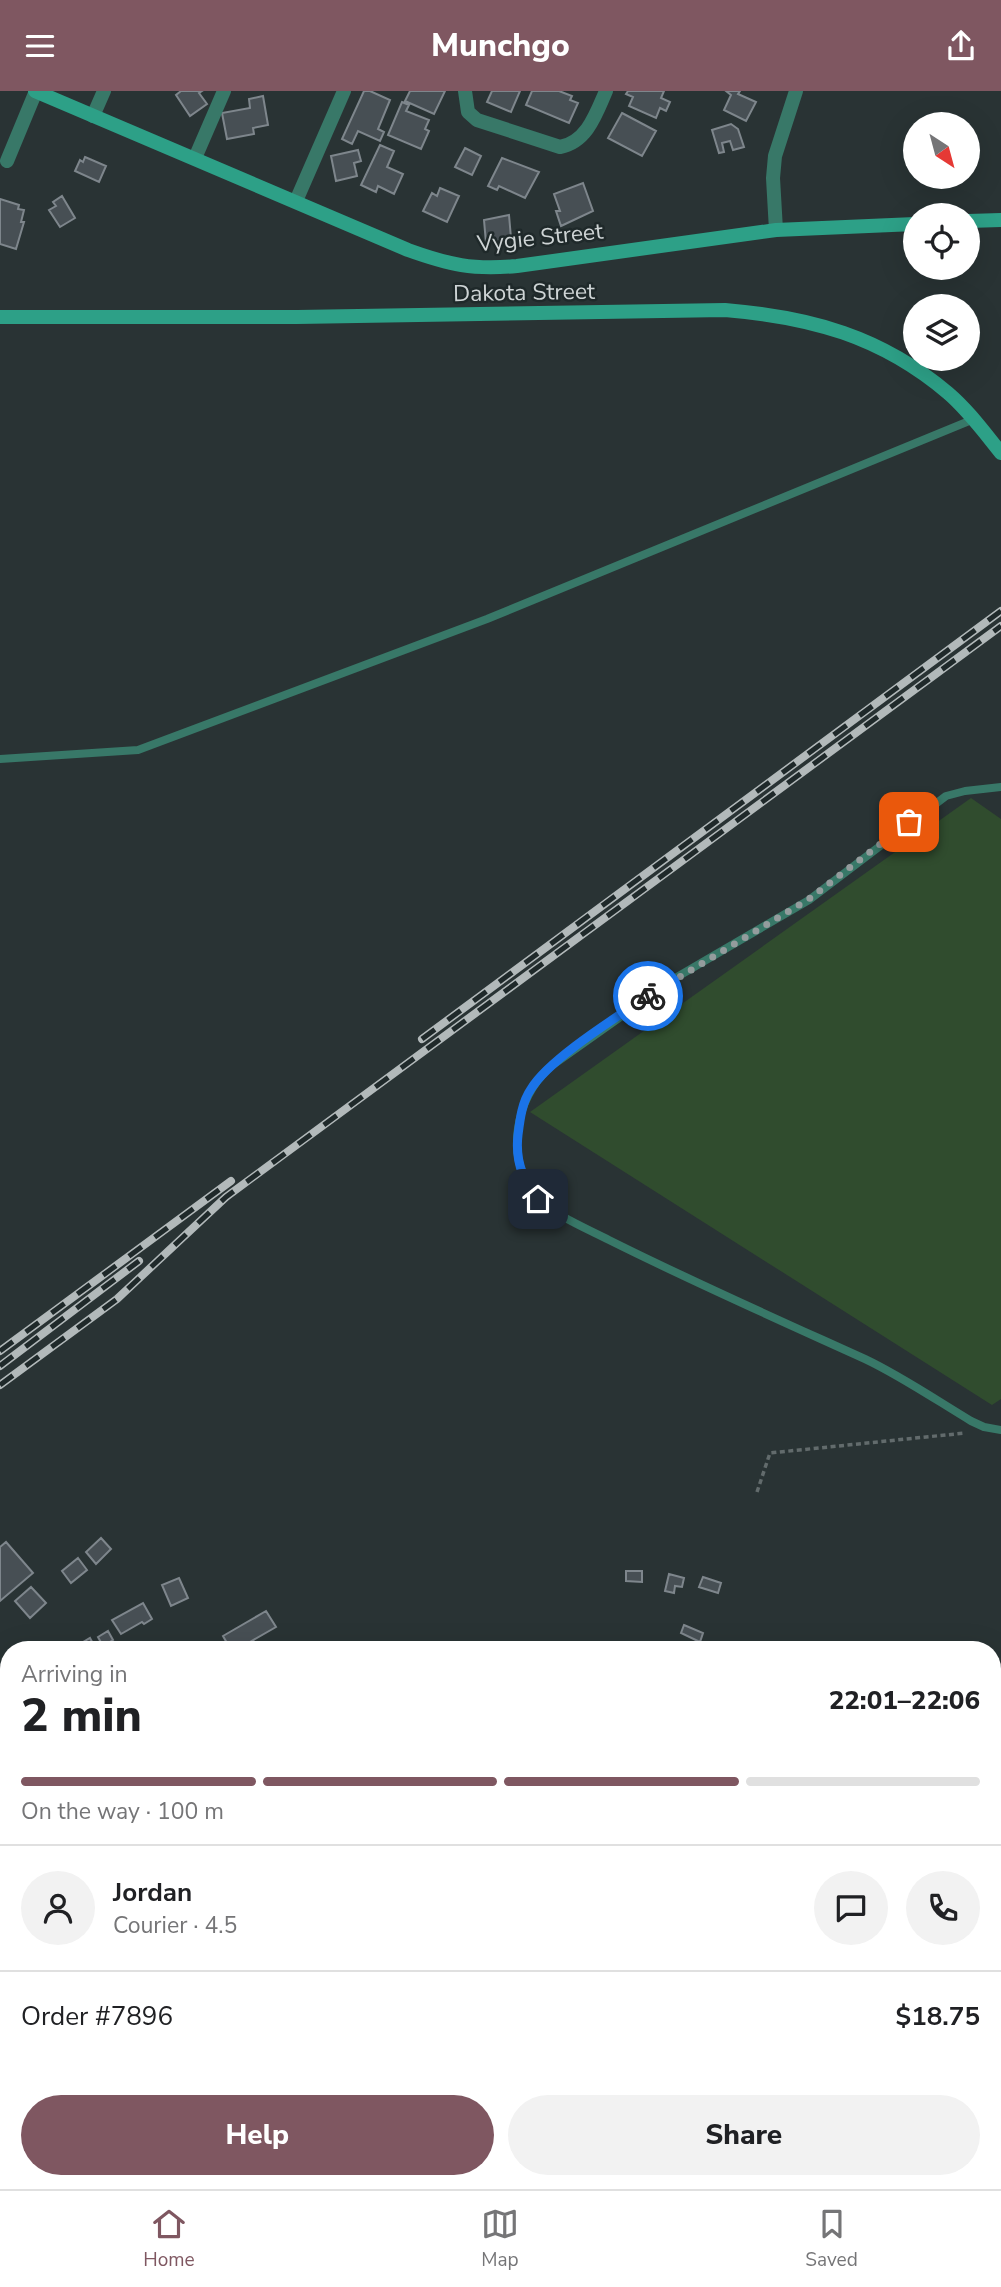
<!DOCTYPE html>
<meta charset="utf-8">
<style>
:root{--surface:#fff;--page:#f2f2f2;--text:#202124;--muted:#757577;--line:#e0e0e0;--accent:#7f5761}
body{margin:0;font-family:"Nunito Sans",sans-serif;background:var(--page);color:var(--text);height:100vh;display:flex;flex-direction:column;font-size:26px;white-space:nowrap}
*{box-sizing:border-box;margin:0}
p{font-size:23px;color:var(--muted)}
.icon{flex:none;width:38px;height:38px;fill:none;stroke:currentColor;stroke-width:2;stroke-linecap:round;stroke-linejoin:round}
.map{position:relative;flex:1;overflow:hidden}
.panel{position:absolute;left:0px;top:1550px;width:1001px;height:548px;display:flex;flex-direction:column;background:var(--surface);border-radius:28px 28px 0 0;box-shadow:0 7px 28px #0002}
.panel>*{flex:none}
.needle{width:46px;rotate:144deg}
.controls{position:absolute;left:903px;top:21px;display:grid;gap:14px}
.controls a{display:grid;place-items:center;width:77px;height:77px;border-radius:50%;background:var(--surface);box-shadow:0 7px 28px #0002;font-size:35px}
.pin{position:absolute;display:grid;place-items:center;width:60px;height:60px;color:#fff;margin:-30px;border-radius:14px;box-shadow:0 4px 10px #0006}
.courier{position:absolute;display:grid;place-items:center;width:70px;height:70px;margin:-35px;border:5px solid #1a73e8;border-radius:50%;background:#fff;color:#222;box-shadow:0 2px 9px #0007}
.head em{font-style:normal;font-weight:800}
.head div{display:flex;flex-direction:column-reverse}
.head{display:flex;align-items:center;justify-content:space-between;height:119px;padding:0 21px}
h1{font-size:46px;font-weight:800;line-height:52px}
.bar{display:grid;grid-template-columns:repeat(4,1fr);gap:10px 7px;align-content:center;height:84px;padding:0 21px}
.bar i{height:9px;border-radius:5px;background:var(--line)}
.bar .current{background:var(--accent)}
.bar p{grid-column:span 4}
.line{display:flex;align-items:center;gap:18px;padding:0 21px;border-top:2px solid var(--line)}
.line div{flex:1}
.round{display:grid;place-items:center;flex:none;width:74px;height:74px;border-radius:37px;background:var(--page)}
.action{display:flex;gap:14px;margin-top:auto;padding:14px 21px}
.action a{flex:1;height:80px;border-radius:42px;background:var(--accent);color:#fff;font-size:28px;font-weight:800;line-height:80px;text-align:center}
.action a+a{background:var(--page);color:var(--text)}
header{display:flex;justify-content:space-between;align-items:center;height:91px;padding:0 21px;background:var(--accent);color:#fff;font-size:32px;font-weight:800}
.tab-bar{display:flex;justify-content:space-around;align-items:center;height:98px;border-top:2px solid var(--line);background:var(--surface);font-size:19px;color:var(--muted)}
.tab-bar a{display:grid;justify-items:center;gap:4px}
.tab-bar .current{color:var(--accent)}
.map>svg:first-child{display:block}
.green{fill:#304c2e}
.building{fill:#474f54;stroke:#7e868c;stroke-width:2}
.lines{fill:none;stroke-linecap:round;stroke-linejoin:round}
.path{stroke:#626b6c;stroke-width:3.5;stroke-dasharray:5 3.5;stroke-linecap:butt}
.lane{stroke:#387868;stroke-width:8}
.street{stroke:#387868;stroke-width:14}
.secondary{stroke:#2da087;stroke-width:14}
.rail-casing{stroke:#b2b9ba;stroke-width:8}
.rail{stroke:#1f292a;stroke-width:5;stroke-dasharray:16;stroke-linecap:butt}
.done{stroke:#949c9d;stroke-width:7;stroke-dasharray:0 12.6}
.route{stroke:#1a73e8;stroke-width:9}
.labels{text-anchor:middle;stroke-width:5;stroke-linejoin:round;paint-order:stroke}
.street-label{font-size:23px;fill:#ced4d5;stroke:#1f292a}
</style>
<header><svg class="icon" aria-label="menu" viewBox="0 0 24 24"><path d="M4 6h16M4 12h16M4 18h16"/></svg>Munchgo<svg class="icon" aria-label="share" viewBox="0 0 24 24"><path d="M12 15V3M7 8l5-5 5 5M5 13v7h14v-7"/></svg></header>
<div class="map">
<svg width="1001" height="2098" viewBox="0 0 1001 2098">
<rect width="100%" height="100%" fill="#293334"/>
<path class="green" d="M971,707L1001,728V1308L992,1314L530,1021Z"/>
<path class="building" d="M181,0H202L199,2L207,13L190,25L176,4Z
M364,0H370L390,9L378,38L384,41L380,50L358,40L352,53L342,48Z
M410,0H445L434,23L405,10Z
M492,0H520L511,21L487,11Z
M532,0H559L572,5L570,9L578,12L569,32L526,14Z
M628,0H664L661,7L670,11L666,20L660,17L656,27L629,15L633,6L626,3Z
M726,0H740L738,3L756,11L746,30L724,19L731,4Z
M263,5L268,34L253,37L254,43L227,48L222,22L250,17L249,8Z
M402,11L409,14L406,20L429,29L425,38L429,40L421,58L388,44Z
M622,22L656,40L642,65L608,47Z
M731,33L738,38L744,56L733,59L730,50L722,52L724,61L719,62L712,39Z
M380,54L394,60L387,76L403,83L394,103L378,95L376,101L361,94Z
M465,57L481,65L472,84L455,76Z
M358,59L361,70L354,72L357,85L336,90L331,65Z
M85,66L106,75L99,91L75,80L80,69L83,71Z
M502,67L539,81L525,107L499,95L497,99L488,95Z
M583,92L593,120L561,135L556,120H560L554,103Z
M440,97L459,105L447,131L423,120L432,102L437,105Z
M62,105L75,127L60,136L49,119L56,115L53,111Z
M0,108L19,114L18,118L24,119L21,131H24L16,158L0,153Z
M509,124L511,147L486,152L484,129Z
M101,1447L111,1458L96,1473L86,1461Z
M6,1451L33,1482L0,1510V1456Z
M78,1467L87,1479L71,1492L62,1480Z
M626,1480H642V1491L626,1490Z
M669,1483L684,1487L682,1496L675,1495L674,1502L665,1500Z
M703,1486L721,1492L718,1502L699,1496Z
M179,1487L188,1507L171,1515L162,1494Z
M31,1496L46,1512L30,1527L15,1510Z
M143,1512L152,1528L144,1533L142,1531L121,1543L112,1529Z
M266,1520L276,1536L236,1559H231L223,1545Z
M684,1534L703,1542L700,1551L681,1542Z
M108,1540L113,1549L103,1555L98,1546Z
M90,1547L96,1558L81,1559L78,1554Z
M9,1653V1674L0,1679V1658Z
M9,1763V1783L0,1786V1766Z
M992,1982L998,1985L995,1989L1001,1991L993,2009Z
M455,2090H489L483,2098H469Z
M489,2090H519L524,2093L520,2098H483Z
M703,2090H736L729,2098H716L702,2091Z"/>
<g class="lines">
<path class="path" d="M757,1401L770,1362L965,1342"/>
<path class="lane" d="M0,668L138,659L487,528L974,328
M1001,696L965,700L946,705L809,809L677,886L550,976C515,1009 504,1066 536,1105C551,1123 588,1138 609,1149C693,1191 779,1229 865,1268C901,1285 936,1309 971,1330L984,1336L1001,1339
M0,1830L9,1842
M0,1988L9,1986"/>
<path class="street" d="M465,0L468,21L477,29L560,56C587,51 596,23 606,0
M93,25L104,0
M195,67L224,0
M7,70L36,0
M296,110L344,0
M776,139L773,87L775,65L796,0
M992,1908L1001,1894
M992,2053L1001,2058
M245,2098L249,2090
M402,2098L407,2090
M630,2098L635,2090
M869,2098L875,2090"/>
<path class="secondary" d="M35,0L408,159C450,174 472,179 517,175L776,139L915,133
M968,130L1001,129
M0,226H297L725,219C810,226 881,245 948,302C968,319 984,341 1001,362"/>
<g class="rail-casing">
<path id="rail" d="M422,948L1001,520
M0,1260L231,1090
M0,1275L139,1170
M0,1294L117,1208L226,1106L1001,535"/>
</g>
<use href="#rail" class="rail"/>
</g>
<g class="lines">
<path class="done" d="M648,905L809,808L909,731"/>
<path class="route" d="M538,1108C522,1089 515,1069 518,1044C520,1028 522,1011 531,998C549,968 617,926 648,905"/>
</g>
<g class="labels">
<g class="street-label">
<text transform="translate(540 146) rotate(-6)" y="8">Vygie Street</text>
<text transform="translate(524 201) rotate(-1)" y="8">Dakota Street</text>
</g>
</g>
</svg>
<div class="controls">
<a><svg class="needle" viewBox="-14 -14 28 28"><path d="M0-13l5 13h-10z" fill="#e53935"/><path d="M0 13l5-13h-10z" fill="#757577"/></svg></a>
<a><svg class="icon" aria-label="locate" viewBox="0 0 24 24"><circle cx="12" cy="12" r="6"/><path d="M12 2v4M12 18v4M2 12h4M18 12h4"/></svg></a>
<a><svg class="icon" aria-label="layers" viewBox="0 0 24 24"><path d="M12 4l9 5-9 5-9-5zM3 14l9 5 9-5"/></svg></a>
</div>
<div class="pin" style="left:909px;top:731px;background:#ea580c"><svg class="icon" aria-label="bag" viewBox="0 0 24 24"><path d="M5 8h14l-1 12H6zM9 8a3 3 0 0 1 6 0"/></svg></div>
<div class="pin" style="left:538px;top:1108px;background:#1f2937"><svg class="icon" aria-label="home" viewBox="0 0 24 24"><path d="M3 11l9-7 9 7M6 9v11h12V9"/></svg></div>
<div class="courier" style="left:648px;top:905px"><svg class="icon" aria-label="bike" viewBox="0 0 24 24"><circle cx="6" cy="16" r="4"/><circle cx="18" cy="16" r="4"/><path d="M6 16l4-8h5l3 8M10 8l3 8H6M13 5h3"/></svg></div>
<section class="panel">
<div class="head"><div><h1>2 min</h1><p>Arriving in</p></div><em>22:01–22:06</em></div>
<div class="bar"><i class="current"></i><i class="current"></i><i class="current"></i><i></i><p>On the way · 100 m</p></div>
<div class="line" style="height:126px"><a class="round"><svg class="icon" aria-label="person" viewBox="0 0 24 24"><circle cx="12" cy="8" r="4"/><path d="M4 21q1-7 8-7t8 7"/></svg></a><div><b>Jordan</b><p>Courier · 4.5</p></div><a class="round"><svg class="icon" aria-label="chat" viewBox="0 0 24 24"><path d="M4 5h16v11H9l-5 4z"/></svg></a><a class="round"><svg class="icon" aria-label="phone" viewBox="0 0 24 24"><path d="M5 4h4l2 5-3 2q2 4 5 5l2-3 5 2v4C11 20 4 13 5 4z"/></svg></a></div>
<div class="line" style="height:91px"><div>Order #7896</div><b>$18.75</b></div>
<div class="action"><a>Help</a><a>Share</a></div>
</section>
</div>
<nav class="tab-bar">
<a class="current"><svg class="icon" aria-label="home" viewBox="0 0 24 24"><path d="M3 11l9-7 9 7M6 9v11h12V9"/></svg>Home</a>
<a><svg class="icon" aria-label="map" viewBox="0 0 24 24"><path d="M3 6l6-2 6 2 6-2v14l-6 2-6-2-6 2zM9 4v14M15 6v14"/></svg>Map</a>
<a><svg class="icon" aria-label="saved" viewBox="0 0 24 24"><path d="M7 4h10v16l-5-4-5 4z"/></svg>Saved</a>
</nav>
